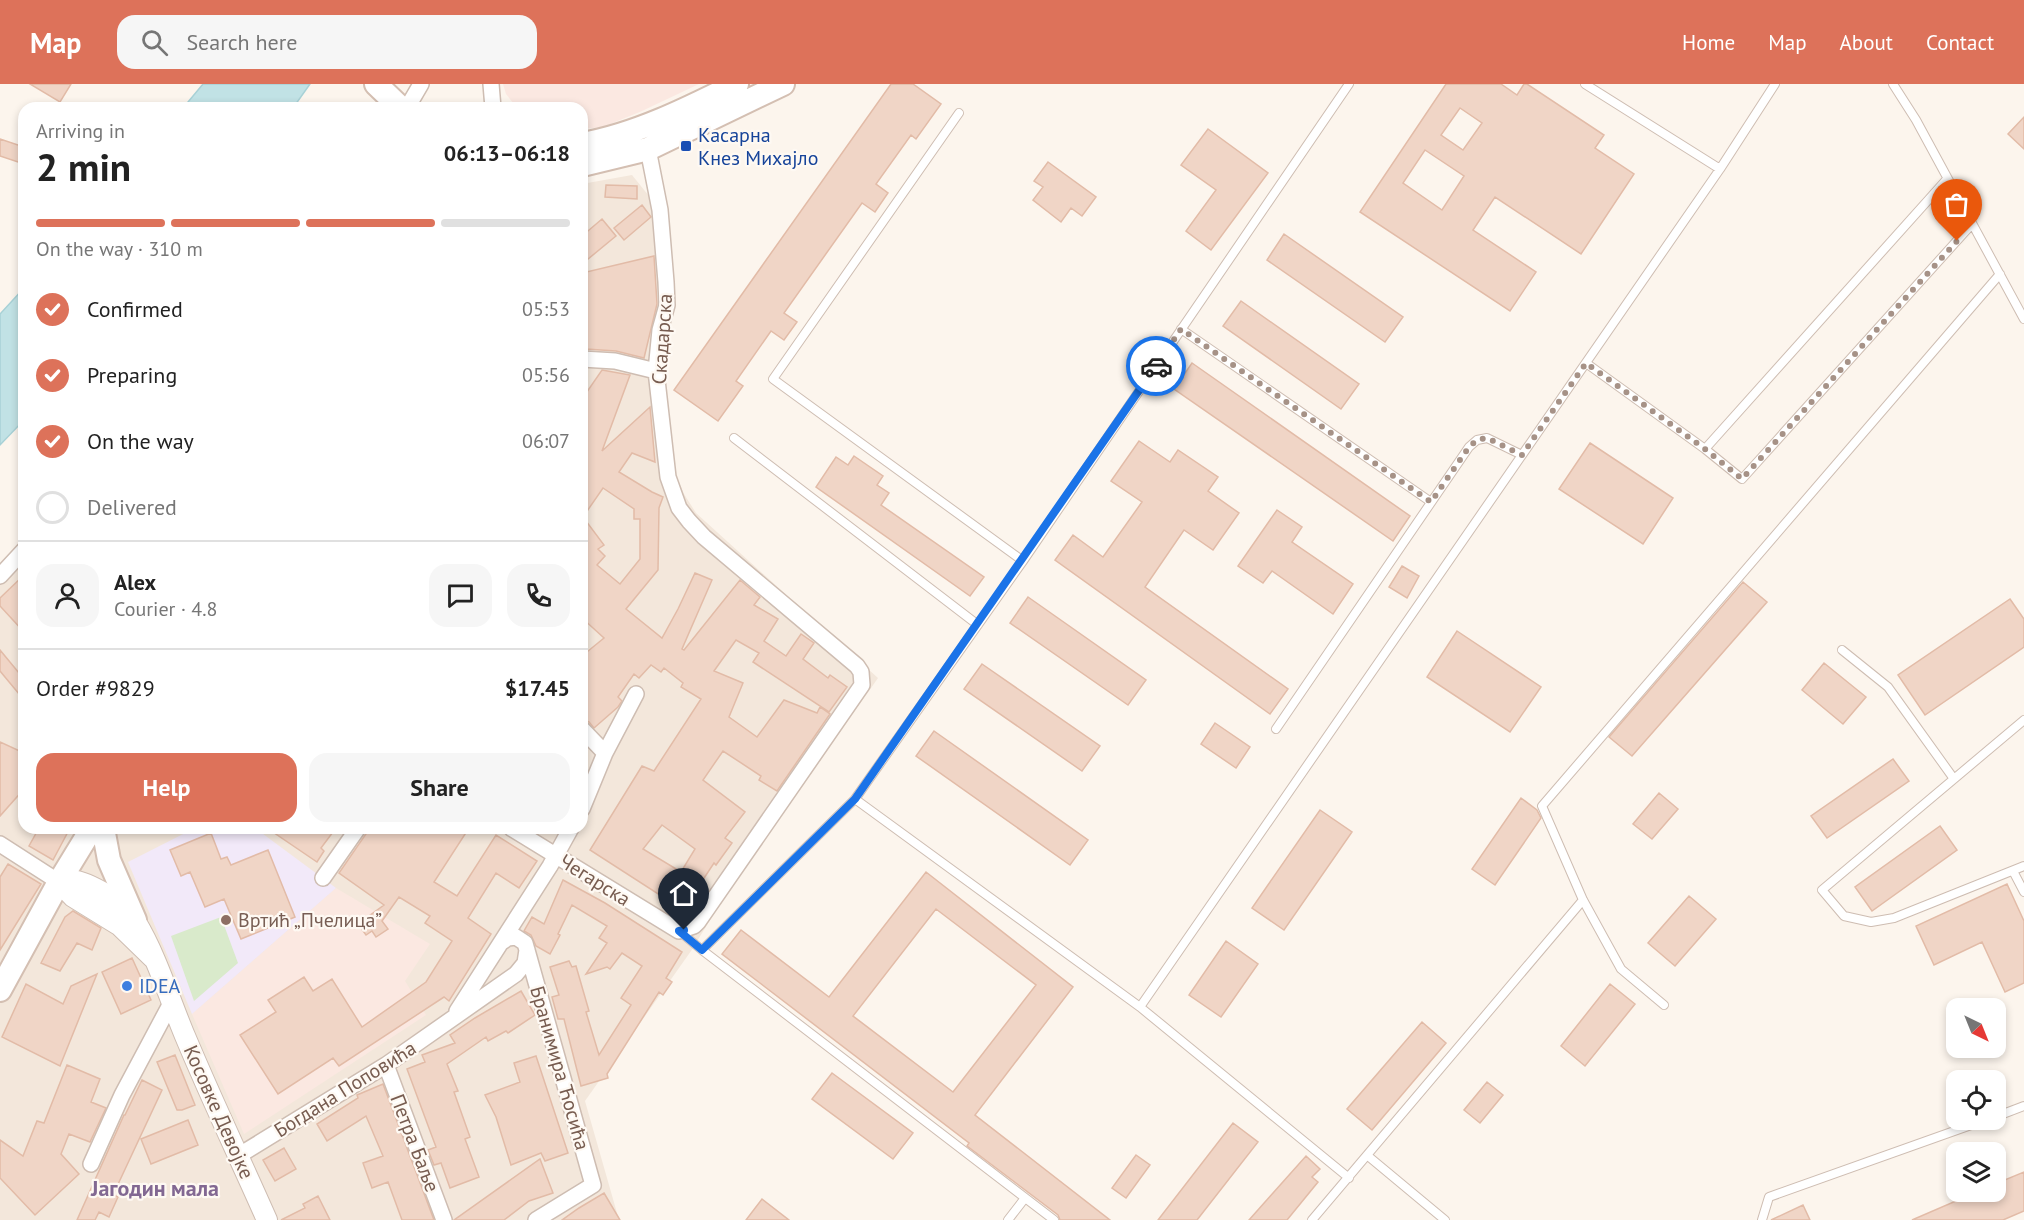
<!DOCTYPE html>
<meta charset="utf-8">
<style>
:root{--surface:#fff;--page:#f6f6f6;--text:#222;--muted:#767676;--line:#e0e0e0;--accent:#dd725a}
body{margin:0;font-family:"PT Sans",sans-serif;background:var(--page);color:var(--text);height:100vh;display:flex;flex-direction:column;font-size:22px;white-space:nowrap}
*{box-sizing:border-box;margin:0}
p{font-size:20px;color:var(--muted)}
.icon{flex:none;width:33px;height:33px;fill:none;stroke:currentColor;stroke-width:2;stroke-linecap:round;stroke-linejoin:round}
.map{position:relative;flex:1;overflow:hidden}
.panel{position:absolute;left:18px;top:18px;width:570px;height:732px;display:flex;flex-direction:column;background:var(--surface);border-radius:18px;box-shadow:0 3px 9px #0003}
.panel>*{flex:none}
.needle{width:39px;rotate:137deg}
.controls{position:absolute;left:1946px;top:914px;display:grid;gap:12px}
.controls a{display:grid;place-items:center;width:60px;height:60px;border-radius:12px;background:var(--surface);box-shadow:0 3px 9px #0003;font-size:30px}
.pin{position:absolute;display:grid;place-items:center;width:51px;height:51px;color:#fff;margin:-62px -26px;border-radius:50% 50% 50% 0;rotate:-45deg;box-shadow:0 0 6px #0007}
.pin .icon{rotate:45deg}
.courier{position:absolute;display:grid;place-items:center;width:60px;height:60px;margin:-30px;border:4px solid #1a73e8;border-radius:50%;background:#fff;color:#222;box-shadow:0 2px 8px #0007}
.summary em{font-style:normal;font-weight:700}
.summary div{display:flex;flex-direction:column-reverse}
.summary{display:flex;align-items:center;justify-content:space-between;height:102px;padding:0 18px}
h1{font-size:39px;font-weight:700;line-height:45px}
.bar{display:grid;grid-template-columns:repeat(4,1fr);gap:9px 6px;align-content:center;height:72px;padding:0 18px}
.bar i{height:8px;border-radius:4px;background:var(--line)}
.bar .current{background:var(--accent)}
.bar p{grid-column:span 4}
.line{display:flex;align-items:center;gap:15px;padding:0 18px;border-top:2px solid var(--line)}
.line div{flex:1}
.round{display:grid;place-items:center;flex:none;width:63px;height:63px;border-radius:18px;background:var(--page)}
ol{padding:0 18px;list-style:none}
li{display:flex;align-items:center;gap:18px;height:66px}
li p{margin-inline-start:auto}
li .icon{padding:6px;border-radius:50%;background:var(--accent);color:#fff;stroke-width:4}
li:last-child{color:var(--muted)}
li i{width:33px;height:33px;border:3px solid var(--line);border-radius:50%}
.button{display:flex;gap:12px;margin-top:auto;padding:12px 18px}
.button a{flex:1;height:69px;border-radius:18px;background:var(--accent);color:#fff;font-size:24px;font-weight:700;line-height:69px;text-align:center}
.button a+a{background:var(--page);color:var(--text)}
header{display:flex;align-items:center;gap:36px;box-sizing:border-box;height:84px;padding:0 30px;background:var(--accent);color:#fff}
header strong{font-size:28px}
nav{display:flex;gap:33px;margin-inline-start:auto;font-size:21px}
.search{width:420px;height:54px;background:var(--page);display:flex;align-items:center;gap:15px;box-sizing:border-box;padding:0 21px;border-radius:18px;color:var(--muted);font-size:22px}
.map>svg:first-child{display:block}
.residential{fill:#f3e7db}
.commercial{fill:#fbe8e1}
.education{fill:#f2e9f9}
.green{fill:#d9eacb}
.water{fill:#c1e2e5;stroke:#a8d1d6;stroke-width:1.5}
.building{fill:#f0d5c6;stroke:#e2bba7;stroke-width:1.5;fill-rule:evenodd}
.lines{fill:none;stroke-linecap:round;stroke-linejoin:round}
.service-casing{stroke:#cebdb2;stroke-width:10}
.minor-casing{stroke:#cebdb2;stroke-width:18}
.tertiary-casing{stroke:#cebdb2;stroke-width:22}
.secondary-casing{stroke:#d4bfb2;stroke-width:26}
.service{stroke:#fff;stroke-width:8}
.minor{stroke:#fff;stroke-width:15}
.tertiary{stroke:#fff;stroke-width:20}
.secondary{stroke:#fff;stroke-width:22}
.done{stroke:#a69287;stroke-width:6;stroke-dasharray:0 10.8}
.route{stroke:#1a73e8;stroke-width:8}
.transit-dot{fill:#1a4fb4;stroke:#fef9f3;stroke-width:2}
.education-dot{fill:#8d6e63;stroke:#fef9f3;stroke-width:2}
.shop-dot{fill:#3f7fe0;stroke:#fef9f3;stroke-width:2}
.labels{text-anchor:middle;stroke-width:4.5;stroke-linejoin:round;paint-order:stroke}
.transit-label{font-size:20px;fill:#164399;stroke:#fef9f3;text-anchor:start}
.street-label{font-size:20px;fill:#775c50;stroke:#fef9f3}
.education-label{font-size:20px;fill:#785e54;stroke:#fef9f3;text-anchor:start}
.shop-label{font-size:20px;fill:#366cbe;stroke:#fef9f3;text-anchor:start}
.quarter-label{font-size:22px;font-weight:bold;fill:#826892;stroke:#fef9f3}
</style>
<header>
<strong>Map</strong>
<div class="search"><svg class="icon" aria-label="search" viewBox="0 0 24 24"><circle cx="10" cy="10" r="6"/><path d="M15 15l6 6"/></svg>Search here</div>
<nav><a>Home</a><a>Map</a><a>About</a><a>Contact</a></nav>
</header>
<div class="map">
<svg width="2024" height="1136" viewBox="0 0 2024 1136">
<rect width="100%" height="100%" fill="#fcf5ed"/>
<path class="residential" d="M632,91L666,133L669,233L663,296L674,387L684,410L696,429L878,594L718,823L691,867L585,1017L619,1136H0V498L24,471V744H582V100Z"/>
<path class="commercial" d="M503,0H699L642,27L603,43L582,45V24H517L506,10Z
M336,804L430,860L405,897L426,931L244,1050L192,930Z"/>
<path class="education" d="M195,744H255L336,804L192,930L128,778Z"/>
<path class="green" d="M221,833L238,879L194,917L171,852Z"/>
<path class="water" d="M203,0H310L293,24H183Z
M24,204V336L0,361V230Z"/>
<path class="building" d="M30,0H71L60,18Z
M891,0H913L941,20L916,55L911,51L876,100L888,109L875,128L862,119L784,229L797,238L784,256L771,247L736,297L743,302L718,337L674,306Z
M1446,0H1501L1517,11L1524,0H1527L1604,51L1595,64L1634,90L1581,170L1495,113L1473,146L1536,188L1510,227L1360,128ZM1460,24L1482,39L1463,66L1441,51ZM1425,66L1464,92L1442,126L1403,99Z
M2024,33V65L2008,50Z
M1208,45L1268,89L1211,166L1186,147L1216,106L1181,81Z
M0,55L24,63V80L0,72Z
M1048,78L1096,113L1082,132L1071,124L1061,138L1033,116L1043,103L1034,97Z
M606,101L637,102V115L605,113Z
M642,121L651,133L624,156L614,144Z
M602,135L616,152L582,180V152Z
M1284,150L1403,233L1385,258L1267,176Z
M654,172L657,220L644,274L616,267L586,265V219L582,225V189Z
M1241,217L1359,300L1341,325L1223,242Z
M1192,279L1410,432L1393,457L1174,305Z
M602,286L630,291L602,367L650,323L655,378L632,369L619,388L652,408L663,413L659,424L658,486L626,525L662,554L678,525L695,489L712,496L682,565L684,566L740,496L760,513L754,521L778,535L764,557L786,572L801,550L814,559L803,575L828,594L830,591L847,603L829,628L753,578L759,569L736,556L714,587L743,599L729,633L757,653L784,616L817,629L820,623L830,630L777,707L759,696L761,692L723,667L703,696L745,728L725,754L732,759L716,781L714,779L683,826L590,766L642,682L654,687L701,615L681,603L683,599L664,584L661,588L651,581L639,594L634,590L618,613L622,617L618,623L594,644L589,638L582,636V572L604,554L582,534V315ZM603,404L634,425V435H640V475L620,500L597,481L605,472L598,465L604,461L583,433ZM662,741L695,765L681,788L643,765Z
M1139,357L1170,378L1178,366L1218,393L1208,407L1239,429L1213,466L1184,446L1145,503L1288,605L1270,630L1055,476L1073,451L1103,473L1142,418L1111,397Z
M1590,359L1673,414L1643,460L1559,405Z
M854,372L883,392L877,401L889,409L881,421L984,493L970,512L816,403L836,373L848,381Z
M1277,426L1302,443L1292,458L1353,500L1333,530L1272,487L1263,499L1238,482Z
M1402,482L1419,492L1407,514L1389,503Z
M24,491V548L0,522V514Z
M1743,498L1767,518L1632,672L1609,653Z
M1028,513L1146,596L1128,621L1010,539Z
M2010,515L2024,535V563L1925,631L1898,591Z
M1457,547L1541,603L1510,648L1427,593Z
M0,566L24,595V616L0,587Z
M1824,579L1866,613L1843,640L1802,606Z
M982,580L1100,662L1082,687L964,605Z
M1215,639L1250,663L1236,684L1201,660Z
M934,647L1088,756L1070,781L916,672Z
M0,658L24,669V705L0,732Z
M1893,675L1909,697L1827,754L1811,732Z
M1659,709L1678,725L1652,755L1633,740Z
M1521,714L1537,726L1541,734L1495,801L1472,785Z
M1320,726L1352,748L1284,846L1252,824Z
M1940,742L1957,766L1872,827L1855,803Z
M39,744H70L53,776L29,762Z
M267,744H336L321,764L324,767L317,778Z
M370,744H469L434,798L457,812L496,751L537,777L519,804L496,789L468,834L491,850L449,917L444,913L339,982L333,974L278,1010L240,951L276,928L268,916L304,893L313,907L332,895L362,943L426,898L452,857L425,839L430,832L399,813L382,837L388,845L376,853L372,847L366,851L358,840L384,821L339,789Z
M211,749L221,775L227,773L231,781L268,766L295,833L241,855L224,815L205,823L190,788L181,792L170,766Z
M8,780L41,800L0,866V793Z
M926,788L1073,903L975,1031L1110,1136H1060L1058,1131L967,1062L969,1059L722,870L741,846L829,913ZM936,825L1036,901L953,1008L853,932Z
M563,796L605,819L682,868L666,894L672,898L663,911L659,908L607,990L608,994L581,1002L564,935H558L552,913L559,911L550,883L569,877L572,883L576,882L589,927L586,928L599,971L631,921L621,914L642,882L622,869L610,885L607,883L586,890L607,859L599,854L607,842L572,821L558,850L560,851L550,870L536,862L531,851L524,847L532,833L544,840Z
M2007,800L2024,837V899L2005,908L1982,858L1934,881L1916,842Z
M1689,812L1716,835L1675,882L1648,859Z
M73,827L101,844L92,866L77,859L60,887L41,879L65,833Z
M1226,857L1258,880L1221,933L1189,911Z
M132,874L151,916L121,930L102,888Z
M97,890L60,982L2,953L26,900L63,920L71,902Z
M1610,900L1635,920L1585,982L1561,962Z
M521,907L535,931L508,949L506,947L488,957L486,953L447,980L458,1007L454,1008L470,1053L465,1055L479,1093L450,1104L441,1079L434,1081L428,1066L436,1063L407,985L425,978L422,971L455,959L450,951L475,934Z
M1422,938L1446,959L1372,1046L1347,1025Z
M175,971L195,1021L182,1026H177L157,978Z
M536,972L568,1069L545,1077L541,1069L511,1081L496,1033L485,1011L520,998L514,979Z
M67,981L100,995L91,1018L106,1024L90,1058L69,1050L61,1070L79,1090L35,1131L0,1094V1056L23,1072L37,1037L44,1039Z
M832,989L913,1049L893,1075L812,1015Z
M142,996L162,1006L113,1111L118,1113L109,1133L99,1128L95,1136H77L124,1031H125Z
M1487,998L1503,1011L1480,1039L1464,1026Z
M383,1000L434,1136H402L388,1098L372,1104L363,1079L383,1072L366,1032L327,1057L317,1040L358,1014L357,1011Z
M188,1036L198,1061L151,1080L141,1055Z
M1233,1039L1258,1058L1197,1136H1158Z
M284,1064L296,1085L275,1097L263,1076Z
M1136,1071L1150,1081L1126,1114L1112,1104Z
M1306,1072L1320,1085L1312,1093L1318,1098L1287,1136H1249Z
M540,1075L553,1109L529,1117L504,1136H454Z
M2024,1088V1127L2003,1136H1912L1979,1107H1995V1100Z
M604,1109L620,1136H562L579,1124Z
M318,1112L330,1136H281L305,1124L303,1120Z
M762,1115L789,1136H746Z
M1803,1121L1810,1136H1771Z"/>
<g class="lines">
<g class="service-casing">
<path id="service" d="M1585,0L1720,85
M1893,0L1916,36L2024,235
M959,29L773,295L1023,477
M1181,245L1431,418
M1586,279L1705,365L1947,95
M734,354L978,541
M1705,365L1742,395L1972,140
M1842,566L1888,603L1954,695
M2024,636L1822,806L1844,832L1871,838L1894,834L2024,782
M1276,645L1469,363L1477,356L1487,354L1522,371
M855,715L1023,477L1349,0
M2013,787L2024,808
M679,847L702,866
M1664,921L1621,885L1583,816L1542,722L2000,190
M1140,923L1349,1094
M1995,1033L2024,1022
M1368,1072L1445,1136
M1008,1136L1025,1114
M1054,1136L702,866L855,715L1140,923L1720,85L1775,0
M1312,1136L1583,816
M1762,1136L1769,1113L1988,1035"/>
</g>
<g class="minor-casing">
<path id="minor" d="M491,0L493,24
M407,24L421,0
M582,275L615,277L656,287
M0,492L24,466
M582,645L605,669
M582,725L605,669L636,610
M511,744L679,847L694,842L698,838L862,601L861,588L857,582L704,453L689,437L679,424L668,393L656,287L660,246L667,221L666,198L660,126L648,65
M0,760L59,798
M323,794L358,744
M502,858L508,854L516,853L525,859L593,1101L536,1136
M457,927L550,782L571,744
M386,981L444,1136
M238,1072L386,981L516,890L525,879L527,866
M91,1080L122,1011L171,919"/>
</g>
<g class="tertiary-casing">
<path id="tertiary" d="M154,875L120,842L73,813L59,798C79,788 126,820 136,838C157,873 169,914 185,952C211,1014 240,1075 267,1136"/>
</g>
<g class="secondary-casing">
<path id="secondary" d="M376,0L401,24
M582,60C635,51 689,24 737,0
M582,81L648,65L783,0
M103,744L109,776L135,836
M0,906L59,798L92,744"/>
</g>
<use href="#service" class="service"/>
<use href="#minor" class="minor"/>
<use href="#tertiary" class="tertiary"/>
<use href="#secondary" class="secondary"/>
</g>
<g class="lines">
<path class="done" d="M1156,282L1181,245L1431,418L1469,363L1477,356L1487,354L1522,371L1586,279L1705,365L1742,395L1957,157"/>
<path class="route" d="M684,846L679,847L702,866L855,715L1156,282"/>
</g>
<rect class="transit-dot" x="680" y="56" width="12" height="12" rx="3"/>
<circle class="education-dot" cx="226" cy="836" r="6"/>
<circle class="shop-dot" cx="127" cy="902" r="6"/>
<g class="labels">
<g class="transit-label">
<text x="698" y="58">Касарна<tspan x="698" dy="23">Кнез Михајло</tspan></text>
</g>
<g class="street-label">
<text transform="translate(662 255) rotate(-86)" y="7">Скадарска</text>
<text transform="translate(595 796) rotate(32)" y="7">Чегарска</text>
<text transform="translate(560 984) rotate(74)" y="7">Бранимира Ћосића</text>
<text transform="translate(345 1005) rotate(-32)" y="7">Богдана Поповића</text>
<text transform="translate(219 1028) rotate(66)" y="7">Косовке Девојке</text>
<text transform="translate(415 1059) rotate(69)" y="7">Петра Баље</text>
</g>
<g class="education-label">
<text x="238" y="843">Вртић „Пчелица”</text>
</g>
<g class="shop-label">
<text x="139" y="909">IDEA</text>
</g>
<g class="quarter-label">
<text x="155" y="1112">Јагодин мала</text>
</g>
</g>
</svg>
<div class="controls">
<a><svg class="needle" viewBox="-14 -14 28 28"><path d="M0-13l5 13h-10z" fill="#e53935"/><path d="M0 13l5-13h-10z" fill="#767676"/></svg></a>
<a><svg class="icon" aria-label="locate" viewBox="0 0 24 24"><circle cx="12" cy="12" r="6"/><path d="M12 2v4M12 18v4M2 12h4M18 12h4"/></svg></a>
<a><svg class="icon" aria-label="layers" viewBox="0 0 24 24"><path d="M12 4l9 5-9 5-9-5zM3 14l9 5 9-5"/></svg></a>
</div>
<div class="pin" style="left:1957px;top:157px;background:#ea580c"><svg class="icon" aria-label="bag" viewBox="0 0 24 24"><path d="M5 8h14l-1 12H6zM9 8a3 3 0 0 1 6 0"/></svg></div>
<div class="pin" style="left:684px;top:846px;background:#1f2937"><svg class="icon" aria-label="home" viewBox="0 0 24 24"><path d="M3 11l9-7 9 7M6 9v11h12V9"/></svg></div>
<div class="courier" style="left:1156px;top:282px"><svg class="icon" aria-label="car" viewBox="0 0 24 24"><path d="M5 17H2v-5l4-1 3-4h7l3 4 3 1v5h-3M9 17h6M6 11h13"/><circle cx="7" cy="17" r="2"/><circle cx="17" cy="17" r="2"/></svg></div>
<section class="panel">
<div class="summary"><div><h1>2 min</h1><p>Arriving in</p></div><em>06:13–06:18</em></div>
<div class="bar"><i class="current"></i><i class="current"></i><i class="current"></i><i></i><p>On the way · 310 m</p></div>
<ol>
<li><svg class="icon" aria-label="check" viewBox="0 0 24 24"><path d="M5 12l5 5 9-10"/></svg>Confirmed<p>05:53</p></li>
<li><svg class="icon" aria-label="check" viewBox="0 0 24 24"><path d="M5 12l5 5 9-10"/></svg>Preparing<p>05:56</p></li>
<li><svg class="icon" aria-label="check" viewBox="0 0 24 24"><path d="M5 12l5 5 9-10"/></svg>On the way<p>06:07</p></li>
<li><i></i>Delivered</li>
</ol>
<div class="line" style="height:108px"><a class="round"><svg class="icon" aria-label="person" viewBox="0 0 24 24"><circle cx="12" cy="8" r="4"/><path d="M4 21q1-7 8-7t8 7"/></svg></a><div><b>Alex</b><p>Courier · 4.8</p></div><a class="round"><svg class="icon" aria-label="chat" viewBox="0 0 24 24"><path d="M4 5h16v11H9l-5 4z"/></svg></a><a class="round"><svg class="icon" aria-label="phone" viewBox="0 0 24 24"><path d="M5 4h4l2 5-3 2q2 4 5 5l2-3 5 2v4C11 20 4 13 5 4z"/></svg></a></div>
<div class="line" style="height:78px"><div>Order #9829</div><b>$17.45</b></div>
<div class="button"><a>Help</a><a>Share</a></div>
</section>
</div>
